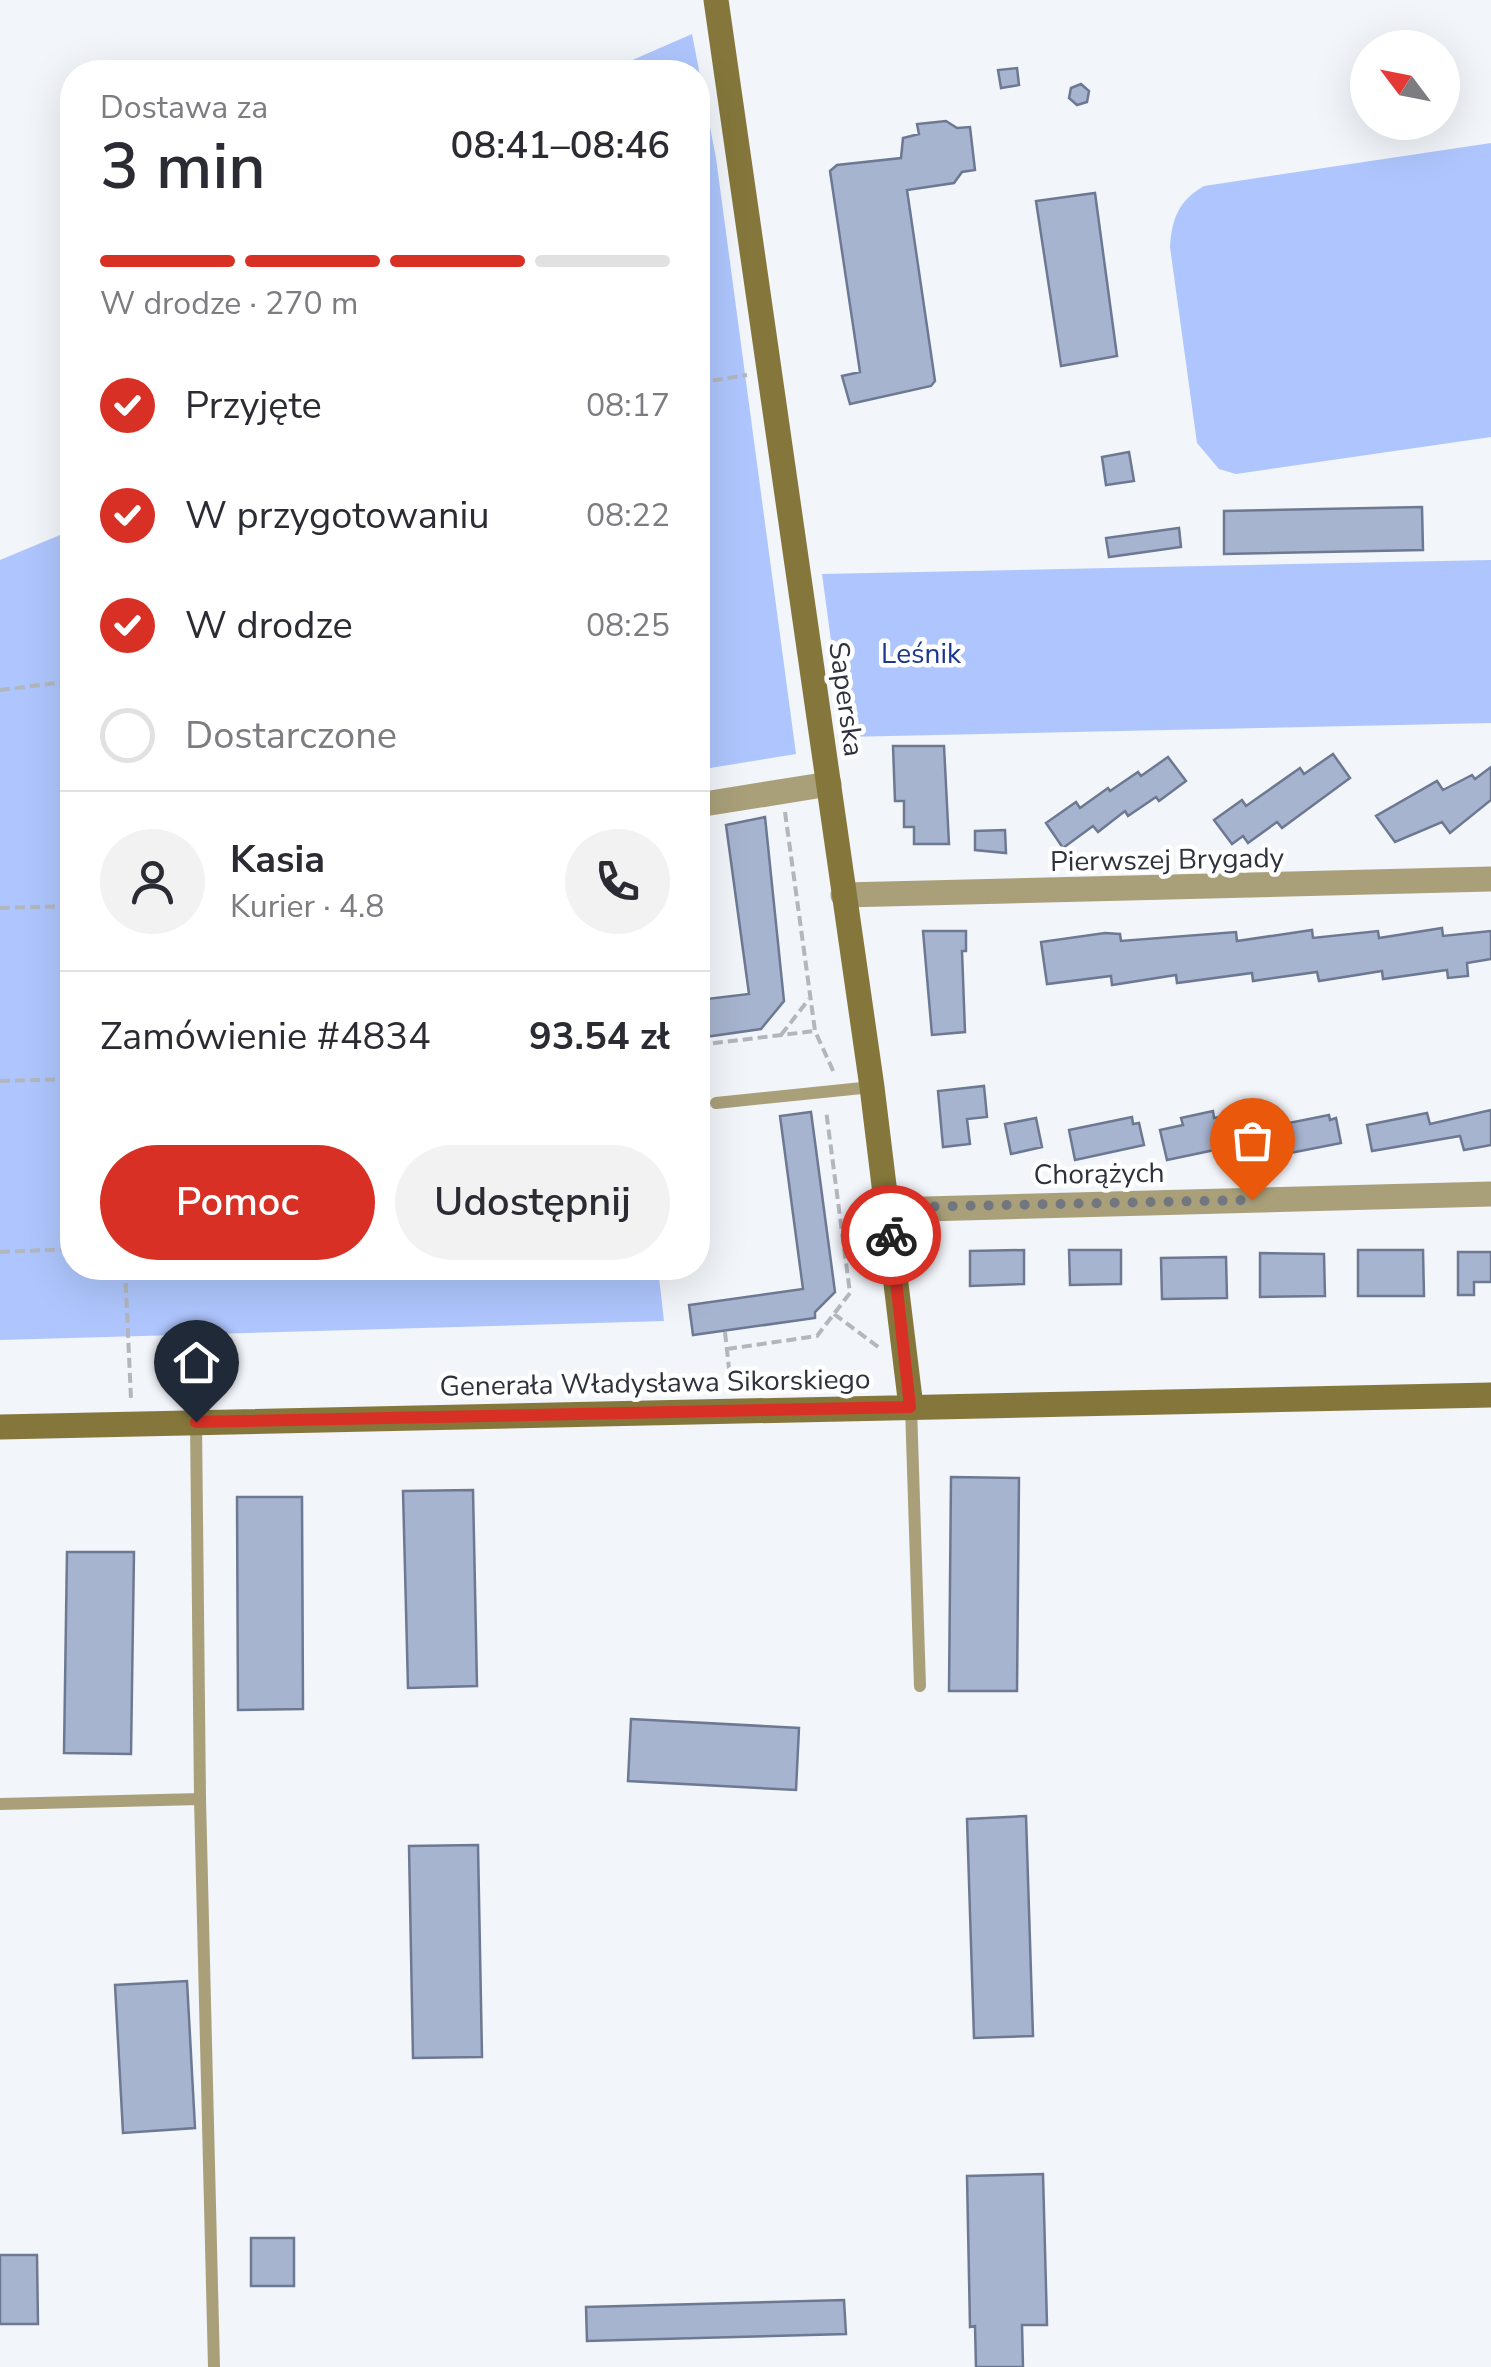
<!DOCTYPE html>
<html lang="pl">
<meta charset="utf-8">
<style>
:root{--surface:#fff;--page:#f2f2f3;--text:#2b2b33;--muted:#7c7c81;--line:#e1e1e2;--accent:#d93025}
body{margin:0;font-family:"Nunito Sans",sans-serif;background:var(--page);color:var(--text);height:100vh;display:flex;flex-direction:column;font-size:38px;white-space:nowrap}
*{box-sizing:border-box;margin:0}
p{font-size:32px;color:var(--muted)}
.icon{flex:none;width:55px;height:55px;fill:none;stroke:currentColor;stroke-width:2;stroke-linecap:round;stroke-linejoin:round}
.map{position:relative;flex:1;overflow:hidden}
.details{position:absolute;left:60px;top:60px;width:650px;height:1220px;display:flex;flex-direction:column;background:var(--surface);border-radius:40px;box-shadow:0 10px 40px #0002}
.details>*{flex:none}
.needle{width:65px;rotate:302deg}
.fabs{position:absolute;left:1350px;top:30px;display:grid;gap:20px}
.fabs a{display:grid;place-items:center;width:110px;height:110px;border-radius:50%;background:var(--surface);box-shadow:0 10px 40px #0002;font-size:50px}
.pin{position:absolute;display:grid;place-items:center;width:85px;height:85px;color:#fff;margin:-102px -42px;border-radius:50% 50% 50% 0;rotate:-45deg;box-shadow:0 0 10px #0007}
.pin .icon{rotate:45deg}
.courier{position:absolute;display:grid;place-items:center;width:100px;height:100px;margin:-50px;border:8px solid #d93025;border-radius:50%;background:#fff;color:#222;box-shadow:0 2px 12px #0007}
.summary em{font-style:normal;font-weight:600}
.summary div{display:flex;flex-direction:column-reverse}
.summary{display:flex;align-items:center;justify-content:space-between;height:170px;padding:0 40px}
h1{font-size:65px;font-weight:600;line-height:75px}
.bar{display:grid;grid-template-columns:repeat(4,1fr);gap:15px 10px;align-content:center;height:120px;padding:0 40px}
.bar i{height:12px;border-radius:8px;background:var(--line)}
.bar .current{background:var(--accent)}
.bar p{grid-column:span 4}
.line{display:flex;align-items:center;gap:25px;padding:0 40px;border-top:2px solid var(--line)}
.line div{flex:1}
.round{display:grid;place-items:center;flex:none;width:105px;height:105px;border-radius:52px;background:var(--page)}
ol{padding:0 40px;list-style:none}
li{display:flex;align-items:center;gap:30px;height:110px}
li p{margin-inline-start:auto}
li .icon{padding:10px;border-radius:50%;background:var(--accent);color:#fff;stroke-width:4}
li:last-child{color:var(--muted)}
li i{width:55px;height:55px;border:5px solid var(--line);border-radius:50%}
.primary-button{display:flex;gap:20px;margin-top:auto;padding:20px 40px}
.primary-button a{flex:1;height:115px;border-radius:60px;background:var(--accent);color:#fff;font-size:40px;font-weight:600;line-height:115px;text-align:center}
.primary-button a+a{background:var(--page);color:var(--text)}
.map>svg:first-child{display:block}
.green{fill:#aec6fd}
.building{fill:#a7b4cf;stroke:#6d7992;stroke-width:2.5}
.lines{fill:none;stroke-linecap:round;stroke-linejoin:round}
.path{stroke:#b2b6bd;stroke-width:4;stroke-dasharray:10 5;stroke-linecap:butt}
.lane{stroke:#a9a07a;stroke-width:12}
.street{stroke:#a9a07a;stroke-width:25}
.secondary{stroke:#85773b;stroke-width:25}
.done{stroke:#72767f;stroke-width:10;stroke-dasharray:0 18}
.route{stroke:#d93025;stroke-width:12}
.labels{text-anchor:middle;stroke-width:9;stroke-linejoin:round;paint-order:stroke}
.park-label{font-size:28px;fill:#1b3790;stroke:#fff}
.street-label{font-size:28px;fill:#2d323d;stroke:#fff}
</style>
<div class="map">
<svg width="1491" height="2367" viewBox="0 0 1491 2367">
<rect width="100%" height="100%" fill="#f2f5fa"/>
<path class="green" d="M692,34L716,158L796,754L698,770V72H605Z
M1491,143V437L1236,474L1219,469L1197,443L1170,247C1172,219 1178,201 1204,186Z
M72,530V1268H658L664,1321L0,1340V560Z
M1491,560V723L844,737L822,574Z"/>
<path class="building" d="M1017,68L1019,85L1001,88L998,70Z
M1081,84L1089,91L1087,102L1077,105L1069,98L1071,88Z
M946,121L957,128L970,127L975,170L962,172L954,183L907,190L935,381L931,386L850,404L842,376L860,372L830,171L837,165L901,158L903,138L919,134L917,124Z
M1095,193L1117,356L1061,366L1036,201Z
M1129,452L1134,481L1106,485L1102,457Z
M1422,507L1423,550L1224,554V511Z
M1179,528L1181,547L1109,557L1106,538Z
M893,746H944L949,844H914V827H904V801H895Z
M1333,754L1350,778L1282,828L1277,822L1248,843L1243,836L1232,844L1214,820L1242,800L1246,806L1300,768L1304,774Z
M1168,757L1186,781L1159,801L1156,797L1128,816L1125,811L1098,832L1093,826L1063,848L1046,823L1076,802L1080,808L1108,788L1110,791L1138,772L1141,776Z
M1491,767V800L1450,833L1442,822L1395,842L1376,816L1437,781L1443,790L1472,775L1475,779Z
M765,817L784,1001L761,1029L698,1038V1000L749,994L726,825Z
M1005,830L1006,853L975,850V831Z
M1442,928L1443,936L1491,931V959L1467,963L1468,976L1448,978L1447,970L1383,979L1382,971L1319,981L1317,972L1253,981L1252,973L1177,983L1176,975L1112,985L1111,976L1047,984L1041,942L1105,933L1120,934L1121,941L1236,932L1237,941L1312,930L1313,938L1378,931L1379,938Z
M923,931H966V951H962L965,1032L932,1035Z
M984,1086L987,1117L967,1119L970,1144L943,1147L938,1091Z
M1491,1110V1145L1464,1150L1460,1136L1372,1151L1367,1125L1427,1113L1430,1124Z
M1213,1111L1214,1118L1230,1115L1231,1120L1238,1119L1243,1144L1167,1160L1160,1130L1183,1125L1181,1118Z
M811,1112L835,1292L815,1312V1318L693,1335L689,1305L803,1289L780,1116Z
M1329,1115L1330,1120L1336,1118L1341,1143L1265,1158L1259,1129Z
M1132,1117L1133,1124L1139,1123L1144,1145L1075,1160L1069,1130Z
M1036,1118L1042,1147L1011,1154L1005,1124Z
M1024,1250V1284L970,1286V1251Z
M1069,1250H1121V1284L1070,1285Z
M1358,1250H1423L1424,1296H1358Z
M1458,1252H1491V1282H1474V1295H1458Z
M1260,1253L1324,1254L1325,1296L1260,1297Z
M1226,1257L1227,1298L1162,1299L1161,1258Z
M951,1477L1019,1478L1017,1691H949Z
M473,1490L477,1686L408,1688L403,1491Z
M237,1497H302L303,1709L238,1710Z
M67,1552H134L131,1754L64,1753Z
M631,1719L799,1728L796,1790L628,1781Z
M1026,1816L1033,2036L974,2038L967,1819Z
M478,1845L482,2057L413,2058L409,1846Z
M187,1981L195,2128L123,2133L115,1985Z
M1043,2174L1047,2325H1022L1023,2367H976L975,2326L970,2327L967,2176Z
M251,2238H294V2286H251Z
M0,2255H37L38,2324H0Z
M844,2300L846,2334L587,2341L586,2307Z"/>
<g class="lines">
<path class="path" d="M698,149L712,146
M698,383L747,375
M0,690L72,681
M785,812L815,1031L835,1075
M0,908L72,906
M781,1035L809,999
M698,1045L815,1031
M0,1081L72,1079
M0,1252L72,1249
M125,1268L131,1399
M834,1314L881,1349
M725,1332L731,1387
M727,1349L817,1336L850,1293L826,1110"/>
<path class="lane" d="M716,1103L872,1087
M911,1407L920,1686
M196,1422L200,1799L214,2367
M0,1804L200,1799"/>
<path class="street" d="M698,805L829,784
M843,895L1491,879
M888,1210L1491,1194"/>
<path class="secondary" d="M716,0L872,1087L911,1407
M0,1427L1491,1395"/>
</g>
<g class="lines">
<path class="done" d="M891,1235L888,1210L910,1207L1252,1200"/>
<path class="route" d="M196,1422L910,1407L891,1235"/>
</g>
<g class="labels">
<g class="park-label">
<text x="921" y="663">Leśnik</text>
</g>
<g class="street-label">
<text transform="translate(847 699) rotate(82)" y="10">Saperska</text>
<text transform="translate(1167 859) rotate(-1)" y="10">Pierwszej Brygady</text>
<text transform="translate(1099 1173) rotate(-1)" y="10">Chorążych</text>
<text transform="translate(655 1382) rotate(-1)" y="10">Generała Władysława Sikorskiego</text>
</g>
</g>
</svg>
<div class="fabs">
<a><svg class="needle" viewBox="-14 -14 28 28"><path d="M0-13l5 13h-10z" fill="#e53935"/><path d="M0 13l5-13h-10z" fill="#7c7c81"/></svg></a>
</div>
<div class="pin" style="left:1252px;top:1200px;background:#ea580c"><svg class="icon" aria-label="bag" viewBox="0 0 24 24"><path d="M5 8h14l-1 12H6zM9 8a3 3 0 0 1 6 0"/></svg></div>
<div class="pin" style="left:196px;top:1422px;background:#1f2937"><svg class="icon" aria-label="home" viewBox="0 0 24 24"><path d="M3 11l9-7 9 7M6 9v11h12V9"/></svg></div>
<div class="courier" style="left:891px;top:1235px"><svg class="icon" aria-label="bike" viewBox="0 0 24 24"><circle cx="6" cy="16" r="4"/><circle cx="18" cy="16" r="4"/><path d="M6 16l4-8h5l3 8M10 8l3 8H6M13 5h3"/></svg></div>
<section class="details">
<div class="summary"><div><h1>3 min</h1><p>Dostawa za</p></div><em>08:41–08:46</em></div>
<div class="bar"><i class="current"></i><i class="current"></i><i class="current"></i><i></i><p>W drodze · 270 m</p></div>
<ol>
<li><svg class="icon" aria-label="check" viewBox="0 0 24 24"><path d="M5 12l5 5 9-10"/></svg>Przyjęte<p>08:17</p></li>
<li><svg class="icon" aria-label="check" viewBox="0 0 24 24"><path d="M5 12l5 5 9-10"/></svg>W przygotowaniu<p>08:22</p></li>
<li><svg class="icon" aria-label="check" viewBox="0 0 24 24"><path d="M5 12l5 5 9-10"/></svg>W drodze<p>08:25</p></li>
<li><i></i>Dostarczone</li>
</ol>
<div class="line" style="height:180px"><a class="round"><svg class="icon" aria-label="person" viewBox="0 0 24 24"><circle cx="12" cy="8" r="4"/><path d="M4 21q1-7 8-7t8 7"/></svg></a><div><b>Kasia</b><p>Kurier · 4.8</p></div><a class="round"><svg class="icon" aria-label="phone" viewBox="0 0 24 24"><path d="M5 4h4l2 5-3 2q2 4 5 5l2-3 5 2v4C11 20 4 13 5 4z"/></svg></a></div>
<div class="line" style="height:130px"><div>Zamówienie #4834</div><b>93.54 zł</b></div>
<div class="primary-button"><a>Pomoc</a><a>Udostępnij</a></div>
</section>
</div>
